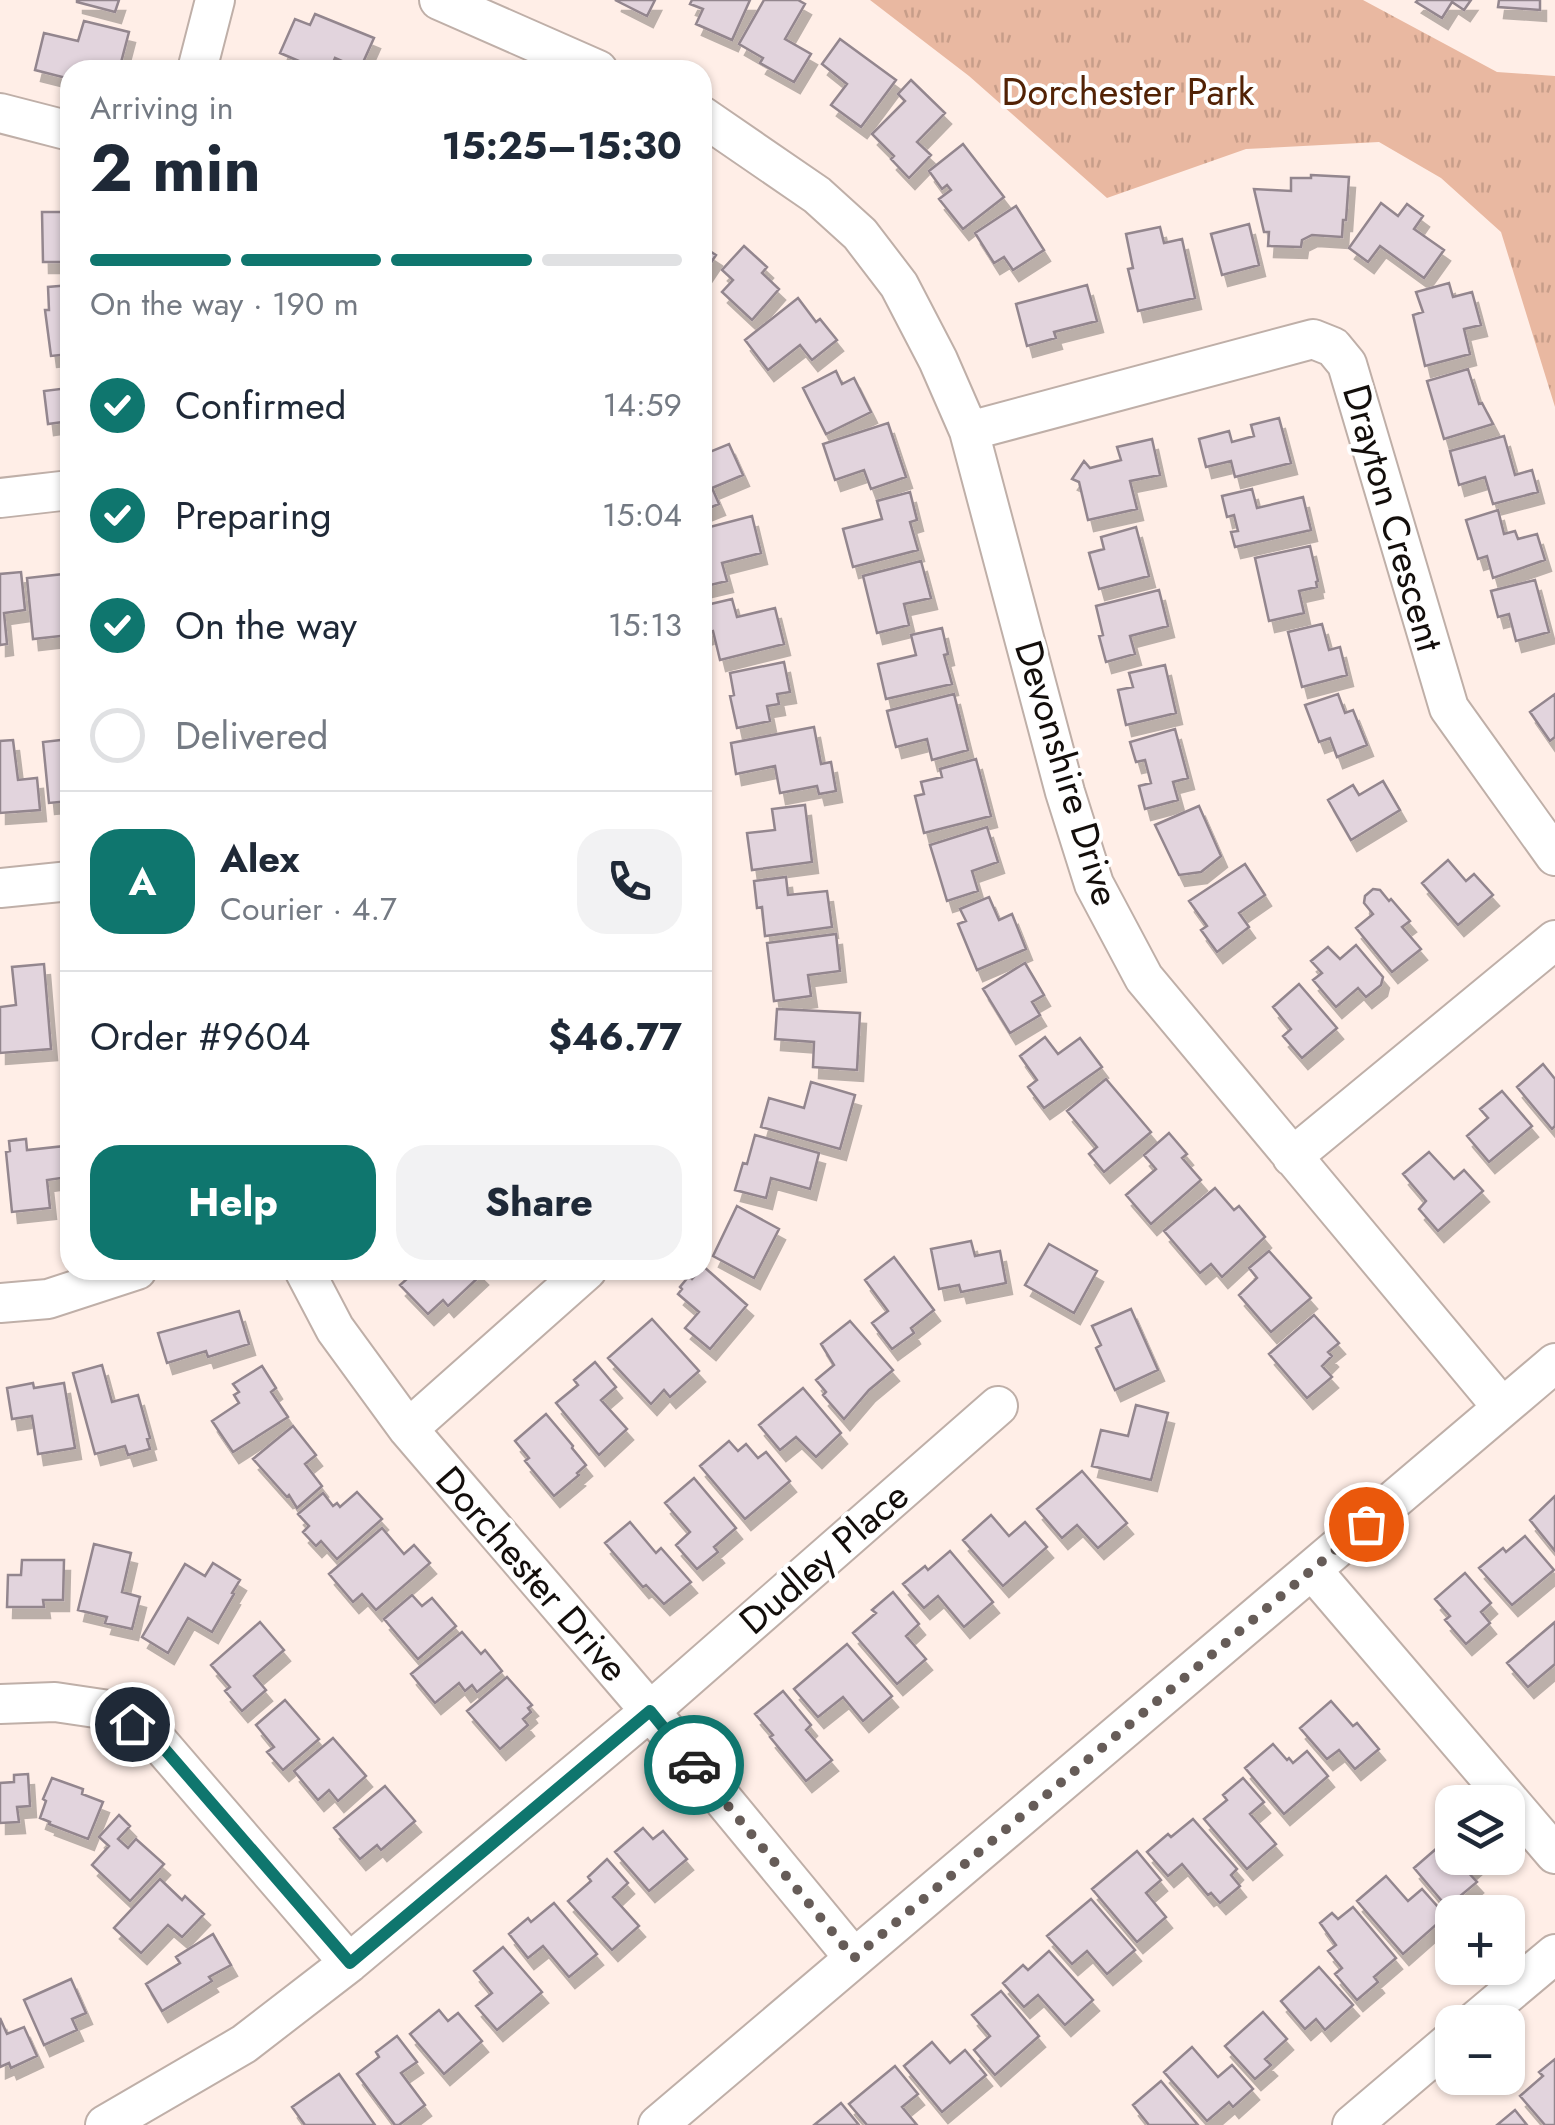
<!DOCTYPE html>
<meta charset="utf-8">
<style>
:root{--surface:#fff;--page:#f2f2f3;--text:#1f2937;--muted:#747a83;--line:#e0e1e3;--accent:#0f766e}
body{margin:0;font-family:Jost,sans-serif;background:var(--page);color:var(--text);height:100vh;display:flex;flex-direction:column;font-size:38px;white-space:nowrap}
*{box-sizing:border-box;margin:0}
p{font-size:32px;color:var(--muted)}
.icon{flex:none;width:55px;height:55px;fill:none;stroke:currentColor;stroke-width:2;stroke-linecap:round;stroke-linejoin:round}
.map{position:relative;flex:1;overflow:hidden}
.side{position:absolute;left:60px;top:60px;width:652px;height:1220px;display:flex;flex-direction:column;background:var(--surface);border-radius:30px;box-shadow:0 2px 8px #0004}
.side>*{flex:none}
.tools{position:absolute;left:1435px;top:1785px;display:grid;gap:20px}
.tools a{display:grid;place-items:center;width:90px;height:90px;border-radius:20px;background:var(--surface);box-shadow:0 2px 8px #0004;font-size:50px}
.pin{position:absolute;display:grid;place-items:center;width:85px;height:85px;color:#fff;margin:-42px;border:5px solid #fff;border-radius:50%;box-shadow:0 2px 10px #0007}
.courier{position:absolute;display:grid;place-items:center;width:100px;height:100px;margin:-50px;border:8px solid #0f766e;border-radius:50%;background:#fff;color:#222;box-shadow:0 2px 12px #0007}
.summary em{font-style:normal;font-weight:700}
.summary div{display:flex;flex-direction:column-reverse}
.summary{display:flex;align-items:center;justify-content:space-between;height:170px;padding:0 30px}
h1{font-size:65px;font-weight:700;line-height:75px}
.bar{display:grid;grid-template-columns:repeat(4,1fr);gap:15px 10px;align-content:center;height:120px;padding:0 30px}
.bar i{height:12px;border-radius:8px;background:var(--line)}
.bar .current{background:var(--accent)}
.bar p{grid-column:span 4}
.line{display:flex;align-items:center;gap:25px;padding:0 30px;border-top:2px solid var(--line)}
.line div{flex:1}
.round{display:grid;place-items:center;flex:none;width:105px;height:105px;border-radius:30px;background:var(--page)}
ol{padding:0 30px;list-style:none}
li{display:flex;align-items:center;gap:30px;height:110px}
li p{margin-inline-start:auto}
li .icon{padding:10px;border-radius:50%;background:var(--accent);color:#fff;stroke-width:4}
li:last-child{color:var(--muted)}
li i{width:55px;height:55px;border:5px solid var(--line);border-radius:50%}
.button{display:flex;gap:20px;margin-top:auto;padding:20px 30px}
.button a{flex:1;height:115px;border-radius:30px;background:var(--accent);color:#fff;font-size:40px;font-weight:700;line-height:115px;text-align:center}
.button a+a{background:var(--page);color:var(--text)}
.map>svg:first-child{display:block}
.park{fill:url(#park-tufts)}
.building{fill:#e2d4dd;stroke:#93868e;stroke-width:2.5;filter:url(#shadow)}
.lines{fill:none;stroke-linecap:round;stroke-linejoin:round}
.minor-casing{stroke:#bfafa8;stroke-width:42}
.minor{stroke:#fff;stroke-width:38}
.done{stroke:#665c58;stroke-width:10;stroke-dasharray:0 18}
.route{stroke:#0f766e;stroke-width:12}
.labels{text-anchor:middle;stroke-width:8;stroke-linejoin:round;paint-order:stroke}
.park-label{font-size:38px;fill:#522205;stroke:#fff}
.street-label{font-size:38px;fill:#130e0b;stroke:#fff}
</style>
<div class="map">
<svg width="1555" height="2125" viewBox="0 0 1555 2125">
<defs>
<pattern id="park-tufts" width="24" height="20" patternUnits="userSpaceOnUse" patternTransform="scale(2.5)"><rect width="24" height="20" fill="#e9b8a1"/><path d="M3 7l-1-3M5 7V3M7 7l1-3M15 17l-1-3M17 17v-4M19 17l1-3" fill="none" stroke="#c79d89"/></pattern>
<filter id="shadow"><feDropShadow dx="6" dy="11" stdDeviation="0" flood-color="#0004"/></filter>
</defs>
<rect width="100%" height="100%" fill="#ffeee7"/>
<path class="park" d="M870,0H1363L1497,72L1555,76V407L1501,232L1441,178L1379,142L1246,149L1107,198L969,76Z"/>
<path class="building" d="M77,0H119L115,12L77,2Z
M615,0H655L647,16Z
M692,0H750L732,40L696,24L703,9L690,4Z
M764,0H798L805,4L785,39L811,54L794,82L760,63L763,58L739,44Z
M1418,0H1471L1464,10L1452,2L1442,18L1416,2Z
M1499,0H1540V10L1498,7Z
M315,14L374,38L360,69L335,58L330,70H320L280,53L295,19L310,25Z
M84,21L129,32L119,70H70V79L35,70L44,33L78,41Z
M840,39L896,80L861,127L831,105L847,84L822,64Z
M911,80L945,113L917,142L931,155L909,178L891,159L894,156L872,134L905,101L898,94Z
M963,144L1004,197L963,229L939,199L951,190L947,185L942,189L929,171Z
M1311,175L1349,177L1346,220H1343L1342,237L1312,235L1302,240L1301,247L1268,246L1269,232H1264L1254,189L1291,191V178H1311Z
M1381,203L1398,216L1407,204L1423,216L1414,229L1444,250L1424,278L1380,246L1368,262L1349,248Z
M1016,206L1044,250L1013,270L1004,257L994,263L975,233Z
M42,212H70V262H43Z
M1249,224L1259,265L1222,275L1211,234Z
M1160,227L1164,243L1182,239L1195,298L1138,311L1128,269L1133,268L1126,234Z
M702,246L716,255L702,276Z
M744,246L767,267L762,273L779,289L752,320L722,292L733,280L722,270Z
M1449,283L1453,297L1472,292L1481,325L1464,329L1470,354L1425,366L1413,315L1423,312L1416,292Z
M70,285V354L51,356L45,310H49L48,287Z
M1087,285L1097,321L1054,332L1056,338L1027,346L1016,304Z
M798,298L816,322L820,319L837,340L812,360L800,345L768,370L745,340Z
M1468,369L1479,404L1482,403L1493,424L1444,439L1427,381Z
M836,371L842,384L854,378L871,412L826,434L803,388Z
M67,373H70V421L48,424L44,391L69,388Z
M1279,418L1291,463L1235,477L1231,461L1206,467L1199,439L1229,431L1232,442L1254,436L1251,425Z
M888,423L906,477L871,489L864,470L835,480L823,444Z
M1504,436L1515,475L1532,470L1538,492L1493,504L1485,477L1459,485L1450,451Z
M1152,439L1160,475L1130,481L1137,509L1088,520L1079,482L1072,479L1084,461L1090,468L1121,460L1117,447Z
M729,444L743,475L712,488L719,504L702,511V455Z
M1252,489L1257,508L1303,497L1311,530L1235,547L1231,532L1238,531L1234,515L1227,517L1222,496Z
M910,492L917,520L910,522L918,550L853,567L843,529L882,519L877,501Z
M1498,510L1504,534L1515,531L1518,539L1537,534L1545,560L1493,578L1487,556L1478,559L1466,520Z
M752,516L761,553L722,563L727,581L702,587V529Z
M1136,527L1149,576L1099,589L1089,553L1104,549L1101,537Z
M1310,546L1318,581L1316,582L1317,587L1299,591L1304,613L1269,621L1255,558Z
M921,561L931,598L904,604L909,625L877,633L863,576Z
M21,572L25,610L4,613L7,644L0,645V574Z
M64,574L67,602H70V635L33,639L27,578Z
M1535,580L1549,632L1516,641L1509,614L1498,617L1491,591Z
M1159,590L1168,626L1130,636L1135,654L1106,662L1099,636L1103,635L1096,606Z
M732,599L737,617L775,608L784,644L720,660L713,631L707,633L702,606Z
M1322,624L1329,650L1340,647L1347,675L1302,687L1288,632Z
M942,628L948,654L944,655L952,684L886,699L878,664L916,655L911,635Z
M784,662L790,692L777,694L779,704L767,706L770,721L737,728L730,696L734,695L730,673Z
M1165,665L1176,713L1126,725L1118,690L1133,687L1129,673Z
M954,694L968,750L932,760L927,739L896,747L887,711Z
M1338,694L1345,713L1353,710L1367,745L1337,757L1330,738L1319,742L1305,705Z
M1555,694V737L1550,741L1530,712Z
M814,727L821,764L831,762L836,791L819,794L817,786L780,793L775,766L736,774L731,743Z
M1175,729L1188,778L1173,782L1178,800L1145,809L1139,786L1151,783L1145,760L1136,762L1130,742Z
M70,739V801L49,803L43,742Z
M13,740L18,780L37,778L40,810L0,813V741Z
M976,759L991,816L924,833L915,796L924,794L921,782L942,777L940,769Z
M1383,781L1400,810L1351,840L1328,800L1353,785L1359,795Z
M805,805L812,862L752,870L747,833L775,830L772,809Z
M1199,806L1221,856L1201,872L1179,875L1155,825Z
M987,827L998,862L972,871L978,891L947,901L930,845Z
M1448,860L1466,881L1474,874L1493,895L1458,925L1422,883Z
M1245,864L1265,895L1239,913L1249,927L1217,952L1201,930L1207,926L1189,901Z
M786,877L788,895L827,891L832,927L765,936L762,907L757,908L754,881Z
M1373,889L1380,890L1389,901L1391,899L1410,921L1402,927L1421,949L1392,972L1356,928L1373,914L1364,903L1365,896Z
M989,897L999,920L1012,914L1026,949L977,970L958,924L966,921L960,909Z
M836,934L840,971L808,975L811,996L774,1001L767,943Z
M1356,945L1383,977L1381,985L1366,997L1358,988L1336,1007L1313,980L1322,973L1311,961L1328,947L1340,959Z
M1025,963L1044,995L1032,1002L1040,1015L1010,1033L983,989Z
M44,964L51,1049L0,1053V1007L16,1005L12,967Z
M1299,984L1337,1028L1302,1058L1283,1036L1291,1029L1273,1007Z
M777,1009L860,1013L857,1070L813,1067L814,1042L775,1039Z
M1045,1037L1058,1054L1080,1038L1102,1067L1044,1108L1028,1087L1037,1080L1020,1056Z
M1543,1064L1555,1079V1126L1552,1129L1517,1087Z
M1106,1079L1151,1132L1104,1172L1089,1154L1097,1147L1067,1111Z
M811,1082L855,1095L840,1149L761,1127L769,1098L804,1108Z
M1502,1091L1532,1126L1489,1162L1467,1136L1488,1118L1480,1109Z
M1169,1133L1187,1154L1182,1158L1201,1180L1151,1224L1126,1195L1156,1169L1144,1155Z
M755,1135L819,1153L810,1189L771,1178L766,1198L735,1190L743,1163L747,1164Z
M26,1139L27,1150L65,1146L68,1177L47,1180L50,1208L12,1212L6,1152L10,1151L9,1141Z
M1429,1152L1454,1179L1464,1170L1483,1191L1438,1231L1419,1209L1426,1201L1403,1174Z
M1215,1188L1234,1210L1239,1206L1265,1237L1222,1277L1211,1264L1200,1273L1164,1231Z
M737,1206L779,1229L754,1278L713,1256Z
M971,1241L975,1256L1000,1251L1006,1283L961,1292L959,1285L939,1289L931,1249Z
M1049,1244L1097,1271L1074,1313L1025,1285Z
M1269,1251L1311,1298L1271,1332L1239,1295L1257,1278L1249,1268Z
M894,1257L934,1310L911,1328L914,1333L892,1349L872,1323L888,1311L865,1280Z
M703,1266L747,1305L710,1349L685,1328L699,1312L678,1294L682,1289L680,1287L689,1276L692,1279L700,1270H702Z
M417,1270H478L482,1274L448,1306L443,1300L428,1314L400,1285Z
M1131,1309L1158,1370L1115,1390L1096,1348L1101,1345L1092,1326Z
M239,1311L249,1344L208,1357L206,1351L167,1363L158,1333Z
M1314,1315L1339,1343L1328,1352L1332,1356L1322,1366L1332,1377L1307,1398L1269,1354Z
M652,1319L699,1371L670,1397L664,1390L651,1404L608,1358Z
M850,1321L893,1370L869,1390L844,1419L823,1395L826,1392L816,1380L834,1365L821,1344Z
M595,1362L616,1387L601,1400L627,1429L599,1455L556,1403L578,1385L574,1380Z
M102,1365L112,1402L138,1395L150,1438L147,1439L150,1449L128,1455L125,1446L95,1454L73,1373Z
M262,1366L276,1388L271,1392L288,1417L233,1452L212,1421L239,1403L234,1395L239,1392L233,1384Z
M33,1383L34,1388L64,1383L75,1448L38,1454L32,1416L12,1419L7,1388Z
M803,1388L841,1433L816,1457L796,1437L780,1450L759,1425Z
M1136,1405L1168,1413L1151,1480L1092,1466L1101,1430L1128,1436Z
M546,1414L573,1446L572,1448L586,1465L577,1473L579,1475L554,1496L525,1461L529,1458L515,1441Z
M293,1426L316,1455L305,1464L322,1486L297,1508L289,1495L287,1497L253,1459Z
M729,1441L738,1451L746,1444L758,1458L766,1452L790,1481L745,1519L700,1466Z
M1082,1471L1127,1523L1098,1548L1077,1525L1062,1538L1037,1509Z
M694,1478L736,1528L714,1547L718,1552L697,1569L676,1545L690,1532L665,1503Z
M357,1492L382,1519L337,1559L321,1541L316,1546L303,1532L309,1526L298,1514L323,1493L333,1506L337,1503L340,1507Z
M1555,1496V1551L1530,1520Z
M991,1515L1009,1536L1025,1522L1047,1547L1003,1586L963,1540Z
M630,1522L656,1553L661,1548L691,1582L664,1604L646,1585L643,1587L605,1543Z
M382,1528L404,1554L414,1545L430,1563L376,1610L362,1594L353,1602L329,1574Z
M1525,1536L1554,1570L1512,1605L1479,1568L1503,1548L1506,1552Z
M94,1544L131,1553L122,1592L140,1597L132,1629L105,1623L107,1617L78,1610Z
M950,1551L993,1602L964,1627L938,1596L924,1608L903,1584L925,1566L928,1570Z
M22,1560H64L63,1600H43L44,1607H7L8,1575H21Z
M213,1563L240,1580L232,1593L234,1594L212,1632L188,1618L168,1653L142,1637L185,1564L205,1576Z
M1465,1573L1491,1603L1481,1612L1490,1623L1466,1644L1445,1620L1450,1616L1435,1599Z
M893,1592L919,1624L906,1636L926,1659L897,1684L853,1633L876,1613L872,1610Z
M412,1595L422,1606L432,1598L456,1626L418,1659L384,1619Z
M260,1622L284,1650L254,1676L266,1690L242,1711L225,1691L230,1687L211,1665Z
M1555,1622V1664L1528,1687L1507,1663Z
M462,1632L481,1654L485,1650L502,1671L477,1692L472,1685L465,1691L459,1683L435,1703L411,1674Z
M847,1644L892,1696L863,1721L843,1697L818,1717L794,1689Z
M507,1677L532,1705L528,1708L531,1712L523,1719L528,1725L500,1749L467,1711Z
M783,1691L811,1725L806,1730L832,1760L806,1781L770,1737L773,1735L755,1714Z
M285,1700L319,1739L283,1770L267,1752L274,1747L256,1725Z
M1331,1701L1353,1726L1357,1723L1379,1749L1355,1769L1339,1750L1327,1759L1300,1728Z
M333,1738L366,1776L338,1801L329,1790L318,1800L294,1771Z
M1273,1744L1287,1760L1289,1758L1293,1763L1307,1751L1328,1776L1284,1814L1245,1768Z
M28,1774L30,1806L17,1807L19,1822L0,1823V1783L14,1782V1775Z
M52,1778L83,1789L82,1794L103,1802L88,1839L49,1824L50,1822L40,1818L46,1801L43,1799Z
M1243,1778L1264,1802L1250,1814L1276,1844L1247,1869L1204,1819L1227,1800L1223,1795Z
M385,1786L415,1821L381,1850L377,1845L360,1859L334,1828Z
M119,1815L130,1826L118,1839L128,1848L136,1839L164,1864L130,1901L92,1865L109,1846L99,1837Z
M1193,1819L1237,1869L1231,1875L1240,1886L1220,1903L1211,1893L1208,1895L1182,1864L1168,1876L1147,1852L1168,1834L1171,1837Z
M643,1828L653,1839L663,1831L687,1859L649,1891L615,1852Z
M1452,1835V1858H1472L1476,1863L1467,1871L1477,1882L1447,1907L1414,1868Z
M1137,1851L1161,1880L1146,1893L1166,1917L1137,1942L1092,1889Z
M607,1859L628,1883L613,1897L639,1926L612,1950L568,1901L591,1881L588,1877Z
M1386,1876L1408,1901L1422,1889L1446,1916L1403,1954L1357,1901Z
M160,1879L182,1900L185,1896L204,1914L182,1937L168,1925L141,1953L114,1928Z
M1091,1899L1135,1950L1107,1974L1087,1951L1072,1964L1047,1936Z
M554,1903L597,1954L569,1977L543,1946L528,1958L509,1934L528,1918L531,1922Z
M1353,1907L1396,1958L1374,1977L1378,1982L1357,2000L1335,1974L1342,1968L1328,1951L1336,1945L1320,1923L1332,1913L1338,1919Z
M213,1934L231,1965L209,1977L212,1981L162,2011L146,1984L180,1963L176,1957Z
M503,1947L542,1992L497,2030L476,2006L492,1993L474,1971Z
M1049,1951L1093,2000L1065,2025L1038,1995L1024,2007L1003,1983L1023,1965L1028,1970Z
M1319,1967L1353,2005L1325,2030L1316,2019L1305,2029L1281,2001Z
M71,1979L86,2013L72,2019L77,2030L44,2045L24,2000Z
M1001,1991L1039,2036L995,2075L974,2050L990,2036L972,2015Z
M439,2010L448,2021L458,2013L482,2041L444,2074L410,2034Z
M1263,2012L1287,2039L1265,2059L1271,2065L1255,2079L1225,2046Z
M0,2018L7,2034L24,2027L37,2056L11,2068L9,2063L0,2067Z
M397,2036L417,2062L401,2073L425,2105L399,2125H395L357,2074L379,2057L376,2052Z
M932,2042L950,2063L965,2050L986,2075L942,2112L904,2066Z
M1192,2047L1218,2077L1232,2065L1253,2089L1233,2107L1229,2102L1207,2121L1164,2072Z
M1555,2059V2125H1545L1520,2096L1543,2076L1539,2072Z
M895,2066L918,2094L902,2107L917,2125H867L849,2104Z
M339,2074L375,2125H305L292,2107Z
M1161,2081L1198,2125H1149L1133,2105Z
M841,2103L859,2125H814Z
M1515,2110L1527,2125H1497Z"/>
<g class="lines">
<g class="minor-casing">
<path id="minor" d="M439,0L598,70
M197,70L215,0
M0,113L70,131
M702,116L817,195L860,234L899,285L938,360L969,431L1065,792L1094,884L1144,978L1502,1407
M969,431L1313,339L1333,347L1347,364L1449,708L1555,856
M0,498L70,490
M0,888L70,881
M1292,1157L1555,940
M304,1270L335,1329L408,1429L650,1711L854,1958
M0,1303L48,1299L137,1270
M408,1429L587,1270
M1312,1570L1555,1854
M0,1704L55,1702L109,1710L155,1738L349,1963
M1474,2022L1555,1954
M105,2125L244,2044L349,1963L650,1711L998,1406
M658,2125L1555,1363
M1352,2125L1452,2040"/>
</g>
<use href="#minor" class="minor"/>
</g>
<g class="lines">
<path class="done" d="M694,1765L854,1958L1366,1524"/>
<path class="route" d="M132,1724L155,1738L350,1963L650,1711L694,1765"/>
</g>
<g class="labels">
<g class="park-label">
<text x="1128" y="105">Dorchester Park</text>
</g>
<g class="street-label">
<text transform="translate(1393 518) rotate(74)" y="13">Drayton Crescent</text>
<text transform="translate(1067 773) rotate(73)" y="13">Devonshire Drive</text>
<text transform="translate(824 1558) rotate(-41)" y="13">Dudley Place</text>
<text transform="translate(532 1574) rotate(49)" y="13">Dorchester Drive</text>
</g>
</g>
</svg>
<div class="tools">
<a><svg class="icon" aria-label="layers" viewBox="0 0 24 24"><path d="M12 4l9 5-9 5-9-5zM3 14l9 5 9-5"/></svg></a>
<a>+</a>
<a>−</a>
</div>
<div class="pin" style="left:1366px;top:1524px;background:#ea580c"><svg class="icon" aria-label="bag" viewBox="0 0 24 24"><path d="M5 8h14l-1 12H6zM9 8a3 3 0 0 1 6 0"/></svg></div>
<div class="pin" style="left:132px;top:1724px;background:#1f2937"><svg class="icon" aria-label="home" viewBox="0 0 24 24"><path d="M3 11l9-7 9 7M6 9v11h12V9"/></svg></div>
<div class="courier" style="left:694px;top:1765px"><svg class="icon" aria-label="car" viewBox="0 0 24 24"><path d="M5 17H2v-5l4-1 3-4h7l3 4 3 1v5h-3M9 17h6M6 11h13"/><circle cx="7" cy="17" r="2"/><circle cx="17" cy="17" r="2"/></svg></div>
<section class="side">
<div class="summary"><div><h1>2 min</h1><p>Arriving in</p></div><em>15:25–15:30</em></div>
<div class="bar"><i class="current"></i><i class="current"></i><i class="current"></i><i></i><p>On the way · 190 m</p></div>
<ol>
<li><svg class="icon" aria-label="check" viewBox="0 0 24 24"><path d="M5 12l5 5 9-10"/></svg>Confirmed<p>14:59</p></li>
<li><svg class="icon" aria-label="check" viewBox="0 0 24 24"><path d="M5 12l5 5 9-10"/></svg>Preparing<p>15:04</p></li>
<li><svg class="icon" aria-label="check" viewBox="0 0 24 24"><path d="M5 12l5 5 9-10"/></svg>On the way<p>15:13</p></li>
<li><i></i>Delivered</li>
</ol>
<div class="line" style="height:180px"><b class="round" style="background:var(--accent);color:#fff">A</b><div><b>Alex</b><p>Courier · 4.7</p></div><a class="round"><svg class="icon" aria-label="phone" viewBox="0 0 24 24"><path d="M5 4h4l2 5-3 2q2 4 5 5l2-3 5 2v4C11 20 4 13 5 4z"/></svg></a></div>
<div class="line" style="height:130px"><div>Order #9604</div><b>$46.77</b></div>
<div class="button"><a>Help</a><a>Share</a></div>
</section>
</div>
